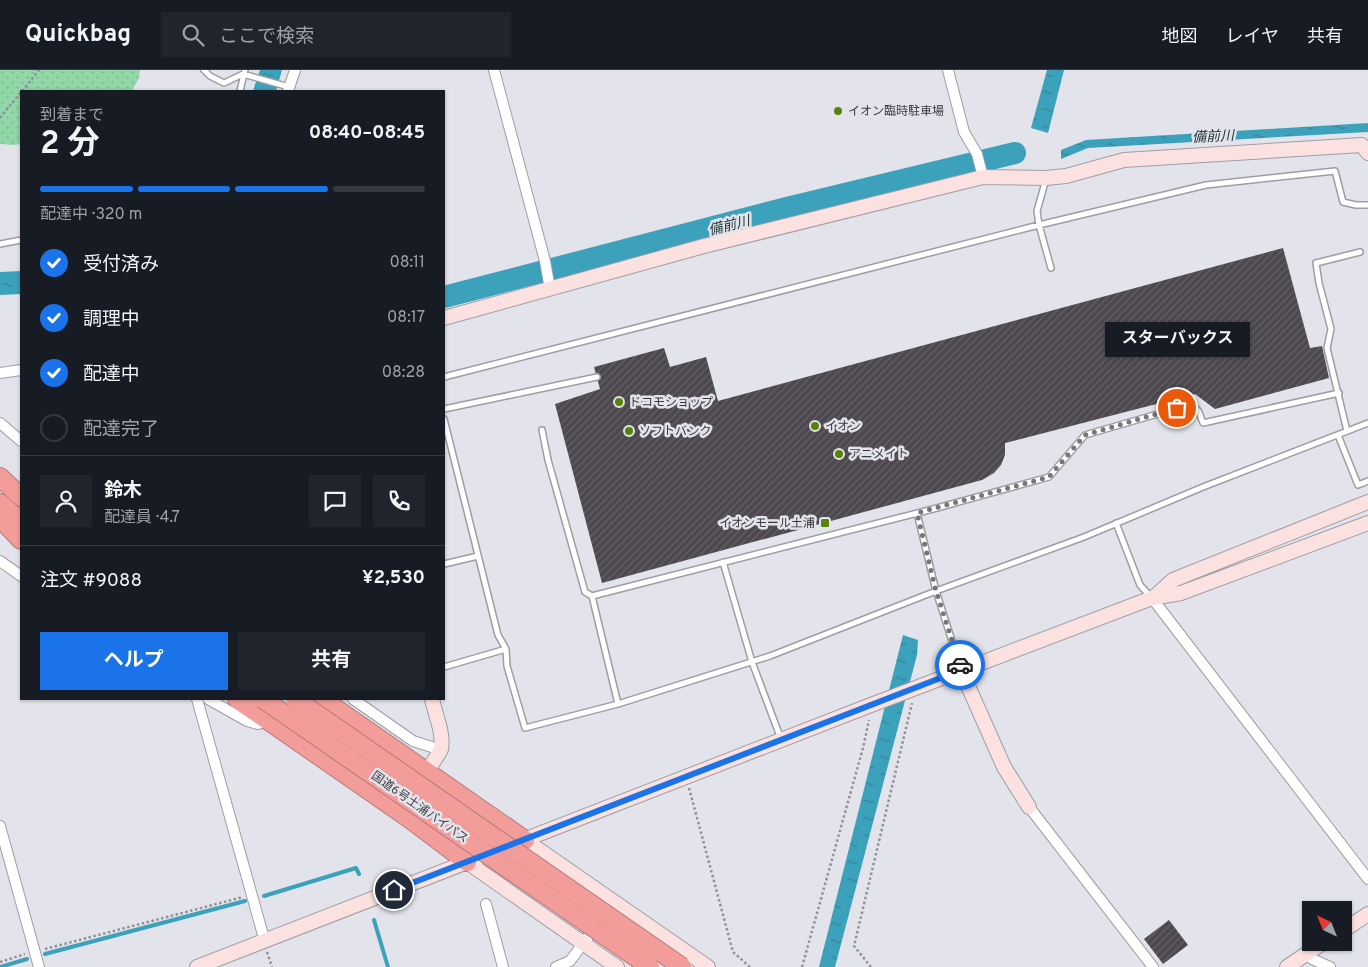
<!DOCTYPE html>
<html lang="ja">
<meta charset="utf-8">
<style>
:root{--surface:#171b24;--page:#20242c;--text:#f1f3f6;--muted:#9ea1a6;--line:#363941;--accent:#1a73e8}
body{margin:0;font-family:Overpass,"Noto Sans JP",sans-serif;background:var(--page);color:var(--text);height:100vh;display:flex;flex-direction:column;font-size:19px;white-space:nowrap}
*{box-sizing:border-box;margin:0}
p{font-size:16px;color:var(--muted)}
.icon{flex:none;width:28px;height:28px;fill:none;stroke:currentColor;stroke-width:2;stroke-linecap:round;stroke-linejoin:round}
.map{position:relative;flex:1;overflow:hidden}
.side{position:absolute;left:20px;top:20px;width:425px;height:610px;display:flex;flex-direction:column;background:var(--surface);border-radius:0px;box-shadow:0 1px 4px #0004}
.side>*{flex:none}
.needle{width:32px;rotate:317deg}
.controls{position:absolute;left:1302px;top:831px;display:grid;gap:10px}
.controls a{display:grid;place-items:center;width:50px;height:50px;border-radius:0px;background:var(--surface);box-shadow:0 1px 4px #0004;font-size:25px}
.pin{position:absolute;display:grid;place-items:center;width:42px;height:42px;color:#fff;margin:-21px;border:2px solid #fff;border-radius:50%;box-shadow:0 1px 5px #0007}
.courier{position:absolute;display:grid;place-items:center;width:50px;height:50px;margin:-25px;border:4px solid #1a73e8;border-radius:50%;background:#fff;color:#222;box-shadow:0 1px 6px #0007}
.bubble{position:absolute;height:35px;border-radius:0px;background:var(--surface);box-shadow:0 1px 4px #0004;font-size:16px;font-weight:700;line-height:35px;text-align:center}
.summary em{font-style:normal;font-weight:700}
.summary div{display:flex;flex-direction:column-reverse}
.summary{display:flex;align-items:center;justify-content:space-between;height:85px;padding:0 20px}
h1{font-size:32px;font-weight:700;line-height:38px}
.bar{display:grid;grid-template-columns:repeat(4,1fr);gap:8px 5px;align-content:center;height:60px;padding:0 20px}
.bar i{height:6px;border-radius:4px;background:var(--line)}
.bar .current{background:var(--accent)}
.bar p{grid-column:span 4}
.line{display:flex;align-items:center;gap:12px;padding:0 20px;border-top:1px solid var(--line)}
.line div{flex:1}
.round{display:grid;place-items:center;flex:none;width:52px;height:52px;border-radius:0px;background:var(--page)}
ol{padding:0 20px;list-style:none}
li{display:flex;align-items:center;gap:15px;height:55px}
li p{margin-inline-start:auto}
li .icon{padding:5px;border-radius:50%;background:var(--accent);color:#fff;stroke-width:4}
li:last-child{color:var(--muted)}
li i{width:28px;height:28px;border:2px solid var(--line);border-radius:50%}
.action{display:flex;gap:10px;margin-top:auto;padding:10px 20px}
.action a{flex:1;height:58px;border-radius:0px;background:var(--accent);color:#fff;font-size:20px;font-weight:700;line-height:58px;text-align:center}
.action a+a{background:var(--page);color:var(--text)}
header{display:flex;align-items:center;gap:30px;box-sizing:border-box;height:70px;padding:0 25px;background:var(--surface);border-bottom:1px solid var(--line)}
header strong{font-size:24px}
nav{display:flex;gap:28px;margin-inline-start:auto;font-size:18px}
.search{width:350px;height:45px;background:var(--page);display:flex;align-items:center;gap:12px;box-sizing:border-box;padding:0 18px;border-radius:0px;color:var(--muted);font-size:19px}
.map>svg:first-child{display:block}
.grass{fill:url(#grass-dots)}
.water{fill:url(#water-ripples)}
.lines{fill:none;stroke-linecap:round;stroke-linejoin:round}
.stream{stroke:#3ca1bb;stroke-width:4}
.river{stroke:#3ca1bb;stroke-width:22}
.building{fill:url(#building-hatch)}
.lane-casing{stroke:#9d9ea5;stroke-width:8}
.street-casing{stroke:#9d9ea5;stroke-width:12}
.secondary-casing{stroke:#9d9ea5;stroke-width:16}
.highway-casing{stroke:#b27a7a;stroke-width:20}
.path{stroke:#919197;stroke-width:2.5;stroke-dasharray:2.5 2.5;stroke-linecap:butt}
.lane{stroke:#fff;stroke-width:5}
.street{stroke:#fff;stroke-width:10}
.secondary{stroke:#fbe2e1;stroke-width:14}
.highway{stroke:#f39d9a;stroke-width:18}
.highway-bridge-casing{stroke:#b27a7a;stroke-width:20;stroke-linecap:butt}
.highway-bridge{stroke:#f39d9a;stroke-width:18}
.done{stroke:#75757b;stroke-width:5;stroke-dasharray:0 9}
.route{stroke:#1a73e8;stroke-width:6}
.poi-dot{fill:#598208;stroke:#e3e3eb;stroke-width:2}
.labels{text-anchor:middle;stroke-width:5;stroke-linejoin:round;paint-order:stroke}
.poi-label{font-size:12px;fill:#3a3a3e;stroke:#e3e3eb;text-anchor:start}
.street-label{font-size:12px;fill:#3a3a3e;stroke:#e3e3eb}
.water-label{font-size:14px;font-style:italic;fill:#1d343a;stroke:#e3e3eb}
</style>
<header>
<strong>Quickbag</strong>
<div class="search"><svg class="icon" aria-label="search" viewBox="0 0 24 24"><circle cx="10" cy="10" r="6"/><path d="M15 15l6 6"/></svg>ここで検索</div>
<nav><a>地図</a><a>レイヤ</a><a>共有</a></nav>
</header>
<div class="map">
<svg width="1368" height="897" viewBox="0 0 1368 897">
<defs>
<pattern id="grass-dots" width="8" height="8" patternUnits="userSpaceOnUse" patternTransform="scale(1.25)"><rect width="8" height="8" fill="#91d7a7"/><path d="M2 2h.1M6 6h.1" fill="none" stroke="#7eb991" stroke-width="1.8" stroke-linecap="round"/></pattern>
<pattern id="water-ripples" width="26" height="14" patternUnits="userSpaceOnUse" patternTransform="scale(1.25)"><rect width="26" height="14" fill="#3ca1bb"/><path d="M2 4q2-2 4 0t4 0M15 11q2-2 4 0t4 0" fill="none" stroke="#338499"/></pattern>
<pattern id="building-hatch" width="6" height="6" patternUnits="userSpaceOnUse" patternTransform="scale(1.25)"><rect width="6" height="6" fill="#4c484e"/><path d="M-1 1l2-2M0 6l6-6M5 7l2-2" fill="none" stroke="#646166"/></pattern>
</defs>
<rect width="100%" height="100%" fill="#e3e3eb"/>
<path class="grass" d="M0,0H140L139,8L132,21H21V74L14,75L0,74Z"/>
<path class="water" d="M260,0H282L276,21H253Z
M1047,0H1064L1048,63L1031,58Z
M1368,53V62L1088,78L1061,89V80L1086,70Z
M21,201V224L0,225V202Z
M903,565L918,570L917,585L835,897H819Z"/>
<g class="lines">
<path class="stream" d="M264,826L356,798L359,804
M374,850L388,897
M45,884L245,831
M0,897L27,889"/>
<path class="river" d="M444,227L787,138L1015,83"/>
</g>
<path class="building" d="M1283,178L1310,278L1322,276L1329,308L1215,339L1195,324L1005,373V385L1001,395L994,403L982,410L602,513L555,334L600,319L594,297L664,278L670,297L706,287L718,331Z
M1169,850L1188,875L1163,894L1144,869Z"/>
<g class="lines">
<g class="lane-casing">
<path id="lane" d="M204,0L210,6L224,13L243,4L289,17
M240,21L245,0
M1046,109L1037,141L1039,155L1051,198
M0,174L21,170
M444,307L1039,155L1206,115L1335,101L1343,132L1356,135H1368
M444,339L597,307
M444,349L498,565L506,579L507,596L525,658L618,634L770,586L936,521L1084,467L1203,417L1368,353
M542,360L548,390L585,522L592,526
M1347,361L1327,278L1331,259L1319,213L1316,193L1360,182
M1338,365L1358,415L1368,411
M917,443L936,521L961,599
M1116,453L1140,515L1150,526
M723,492L752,592L781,669
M444,494L478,486
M444,597L506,579
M618,634L592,526L937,438L1049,407L1085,365L1192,334L1199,342L1203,353L1339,323"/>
</g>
<g class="street-casing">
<path id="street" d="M494,0L545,191L550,219
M948,0L964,62L977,84L983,107
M288,21L295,0
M0,303L21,300
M0,353L21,371
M0,491L21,506
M1152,528L1368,809
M197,629L265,872
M208,629L247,651L258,654L269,651
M353,629L413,671L441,680
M1029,737L1153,897
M0,756L39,897
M486,834L503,897
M1307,884L1312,889L1330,897
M556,897L570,891L608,840"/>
</g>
<g class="secondary-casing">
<path id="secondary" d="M444,248L704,176L983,107L1046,108L1066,106L1124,90L1362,75L1368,83
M1153,528L1173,510L1368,432
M961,600L1004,697L1029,737
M408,739C406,723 427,703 435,689C437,686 440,682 441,679C444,663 435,644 432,629
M525,770L708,897
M467,792L617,897
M1344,860L1368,844
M197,897L871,635L1152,528L1181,523L1368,453
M1287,897L1324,872"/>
</g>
<g class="highway-casing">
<path id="highway" d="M0,407L21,427
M0,433L21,452
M0,448L21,470
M237,629L410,749L467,792
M322,629L525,770"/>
</g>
<path class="path" d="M22,21L39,0
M0,48L21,22
M689,718L733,882L750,897
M45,879L243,827
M267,882L272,897
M0,892L25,884
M802,897L863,678L869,650
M871,897L854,876L912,633"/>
<use href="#lane" class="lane"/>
<use href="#street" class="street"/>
<use href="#secondary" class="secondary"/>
<use href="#highway" class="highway"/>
<g class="highway-bridge-casing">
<path id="highway-bridge" d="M263,629L650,897
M295,629L682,897"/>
</g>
<use href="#highway-bridge" class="highway-bridge"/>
</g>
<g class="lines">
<path class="done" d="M960,595L936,521L917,443L1049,407L1085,365L1177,338"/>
<path class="route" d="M394,820L961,600L960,595"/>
</g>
<g class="poi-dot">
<circle cx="838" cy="41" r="5"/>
<circle cx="619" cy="332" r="5"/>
<circle cx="815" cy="356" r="5"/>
<circle cx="629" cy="361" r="5"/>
<circle cx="839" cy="384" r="5"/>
<rect x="820" y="448" width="10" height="10" rx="2.5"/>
</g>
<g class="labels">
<g class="poi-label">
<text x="848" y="45">イオン臨時駐車場</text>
<text x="629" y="336">ドコモショップ</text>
<text x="825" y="360">イオン</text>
<text x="639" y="365">ソフトバンク</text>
<text x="849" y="388">アニメイト</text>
<text x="815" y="457" text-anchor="end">イオンモール土浦</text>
</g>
<g class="street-label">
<text transform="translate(420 737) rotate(35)" y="4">国道6号土浦バイパス</text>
</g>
<g class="water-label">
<text transform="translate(1213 66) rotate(-3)" y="5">備前川</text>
<text transform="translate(729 155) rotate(-14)" y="5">備前川</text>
</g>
</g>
</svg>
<div class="controls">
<a><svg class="needle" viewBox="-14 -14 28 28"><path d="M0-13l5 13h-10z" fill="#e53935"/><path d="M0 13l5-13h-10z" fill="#9ea1a6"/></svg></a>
</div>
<div class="pin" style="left:1177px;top:338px;background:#ea580c"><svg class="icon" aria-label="bag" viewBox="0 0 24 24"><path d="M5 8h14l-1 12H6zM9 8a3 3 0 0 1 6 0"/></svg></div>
<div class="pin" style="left:394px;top:820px;background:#1f2937"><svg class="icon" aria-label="home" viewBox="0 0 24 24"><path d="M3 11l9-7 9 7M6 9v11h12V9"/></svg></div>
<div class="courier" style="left:960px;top:595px"><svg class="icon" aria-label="car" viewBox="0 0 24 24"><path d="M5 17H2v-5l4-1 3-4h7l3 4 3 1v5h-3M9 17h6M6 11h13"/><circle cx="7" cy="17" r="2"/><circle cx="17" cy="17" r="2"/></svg></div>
<div class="bubble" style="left:1105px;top:252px;width:145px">スターバックス</div>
<section class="side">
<div class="summary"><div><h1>2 分</h1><p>到着まで</p></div><em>08:40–08:45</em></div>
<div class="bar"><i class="current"></i><i class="current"></i><i class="current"></i><i></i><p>配達中 · 320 m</p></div>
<ol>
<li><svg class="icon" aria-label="check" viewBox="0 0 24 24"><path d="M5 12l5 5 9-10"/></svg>受付済み<p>08:11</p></li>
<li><svg class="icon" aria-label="check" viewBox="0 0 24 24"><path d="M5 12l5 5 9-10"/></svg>調理中<p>08:17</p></li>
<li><svg class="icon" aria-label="check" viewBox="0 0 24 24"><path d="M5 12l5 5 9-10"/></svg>配達中<p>08:28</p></li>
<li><i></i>配達完了</li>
</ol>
<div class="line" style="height:90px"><a class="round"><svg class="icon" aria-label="person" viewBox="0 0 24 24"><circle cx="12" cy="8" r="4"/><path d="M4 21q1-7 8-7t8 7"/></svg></a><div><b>鈴木</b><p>配達員 · 4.7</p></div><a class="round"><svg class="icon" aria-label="chat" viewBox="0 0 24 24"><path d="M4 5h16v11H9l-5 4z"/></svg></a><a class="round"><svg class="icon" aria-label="phone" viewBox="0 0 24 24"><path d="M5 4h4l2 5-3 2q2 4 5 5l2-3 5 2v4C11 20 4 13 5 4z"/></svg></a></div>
<div class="line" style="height:65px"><div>注文 #9088</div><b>¥2,530</b></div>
<div class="action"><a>ヘルプ</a><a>共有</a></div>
</section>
</div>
